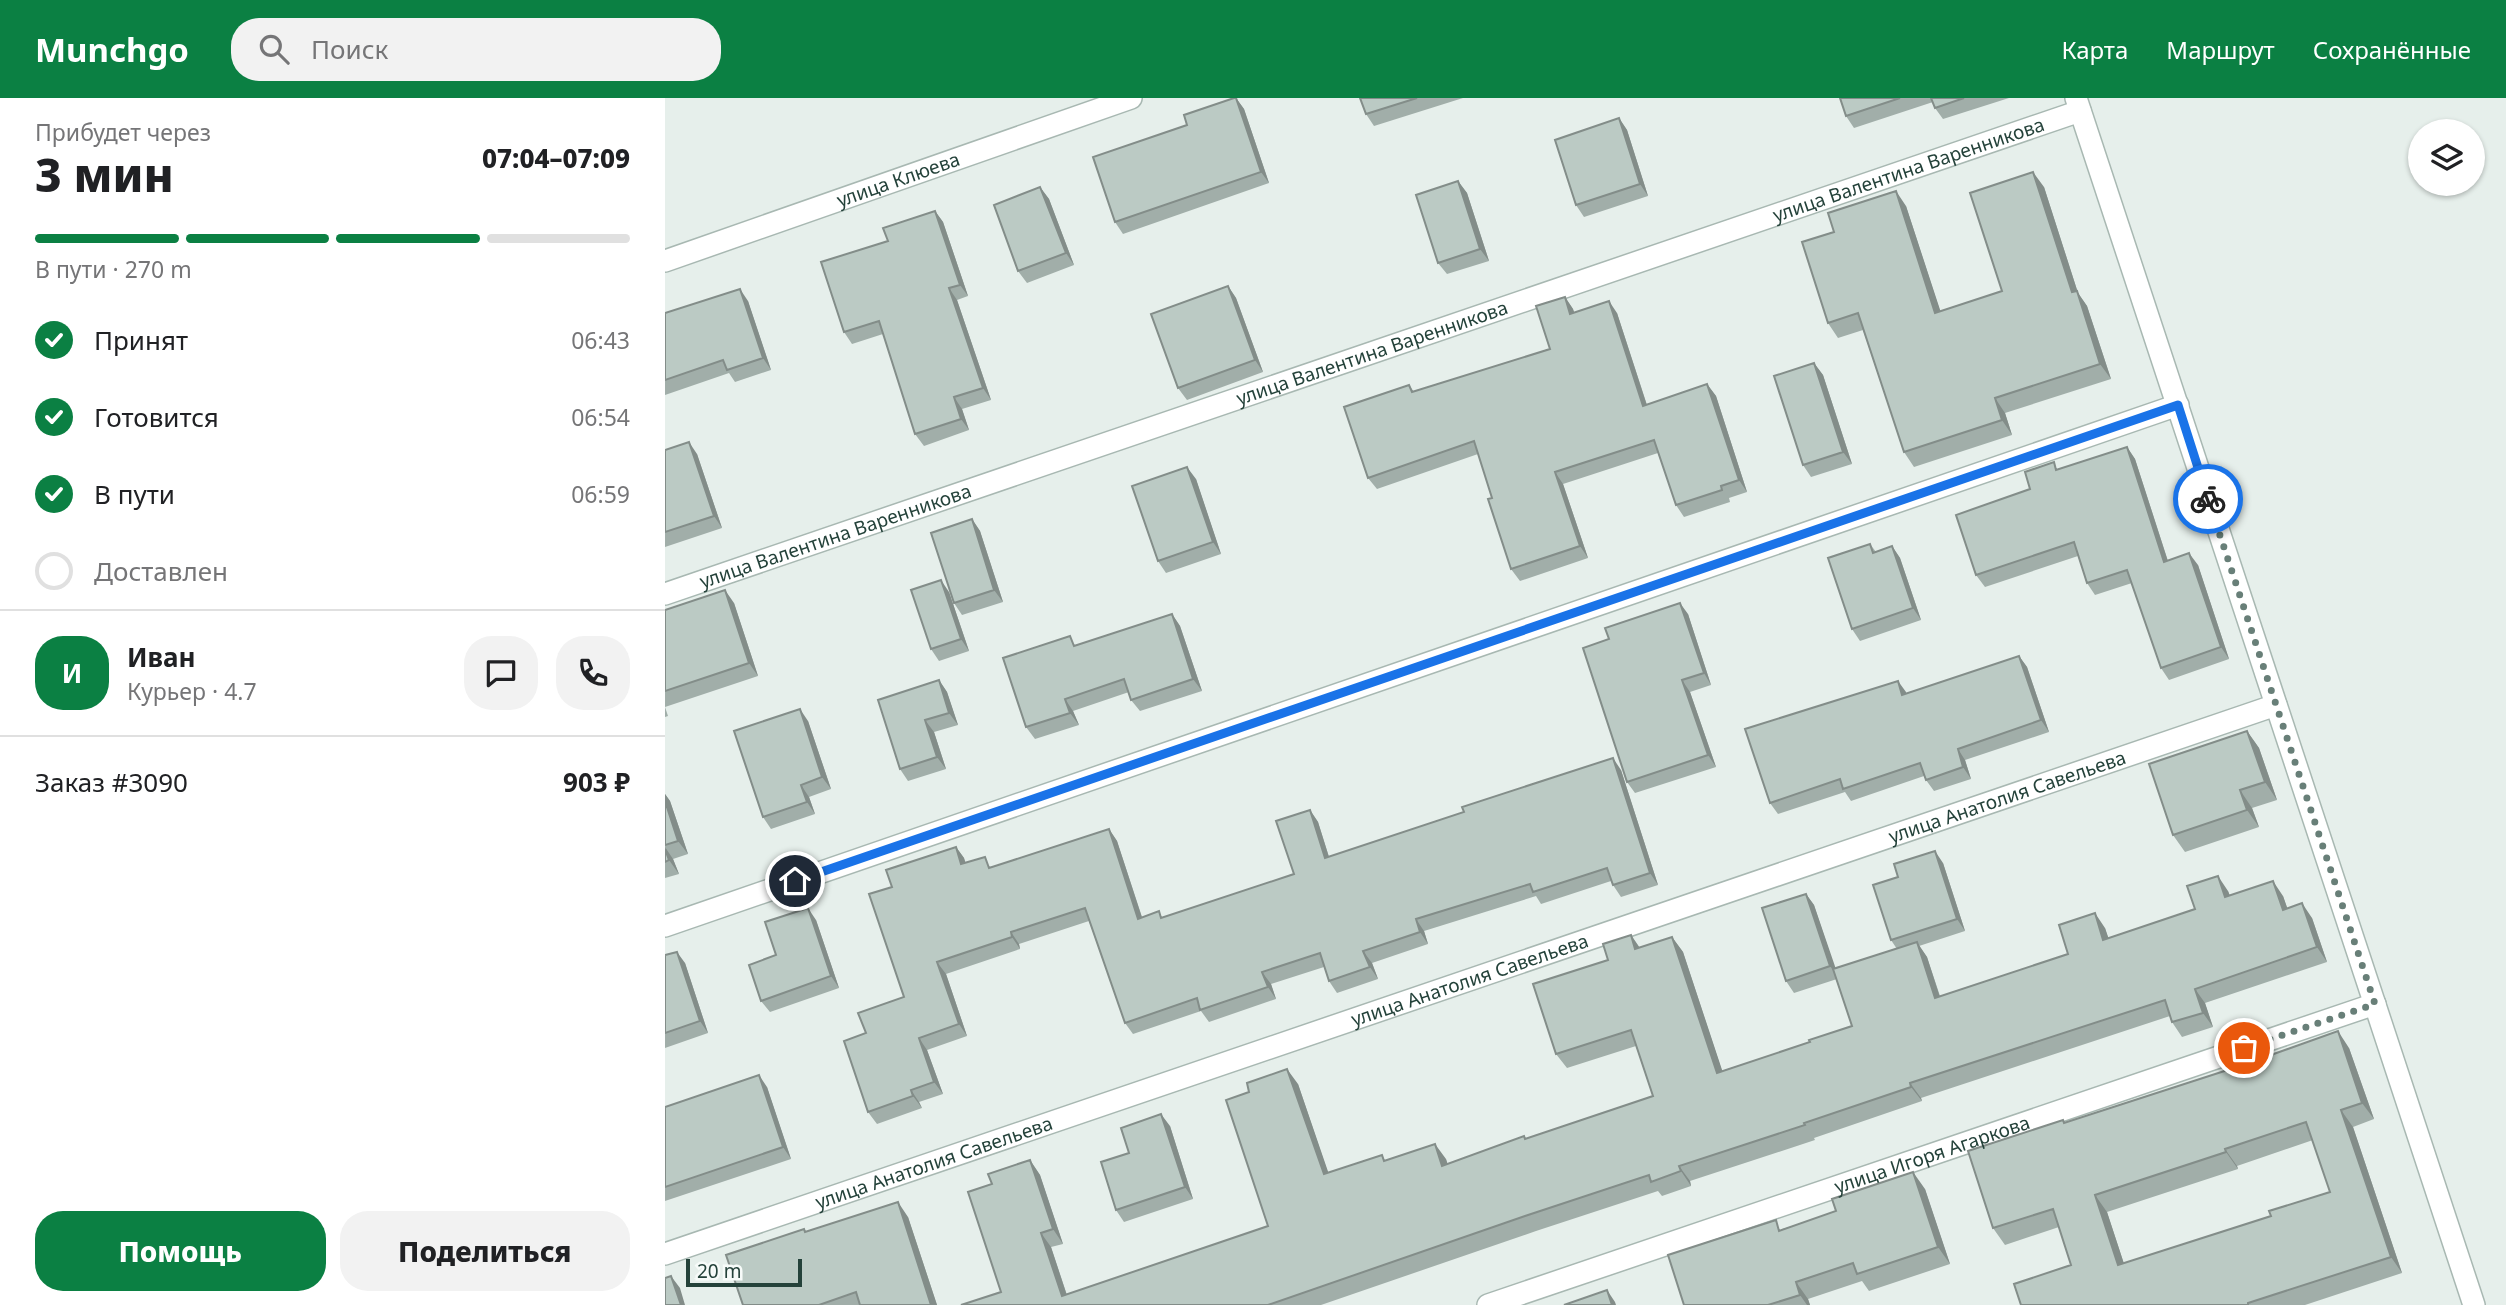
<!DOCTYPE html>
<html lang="ru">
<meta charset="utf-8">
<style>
:root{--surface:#fff;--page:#f2f2f2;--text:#202124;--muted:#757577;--line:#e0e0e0;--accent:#0b8043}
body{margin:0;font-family:"Noto Sans",sans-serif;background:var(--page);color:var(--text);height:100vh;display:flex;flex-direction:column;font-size:26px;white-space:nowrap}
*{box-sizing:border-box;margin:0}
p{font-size:23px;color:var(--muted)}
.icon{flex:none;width:38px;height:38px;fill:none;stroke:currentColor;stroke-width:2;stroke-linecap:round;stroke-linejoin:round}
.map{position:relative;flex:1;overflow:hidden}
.panel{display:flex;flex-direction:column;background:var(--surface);width:665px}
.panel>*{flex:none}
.tools{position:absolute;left:1743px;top:21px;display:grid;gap:14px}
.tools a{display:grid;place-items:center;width:77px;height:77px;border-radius:50%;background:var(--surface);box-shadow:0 2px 5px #0004;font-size:35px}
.scale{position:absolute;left:21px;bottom:18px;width:116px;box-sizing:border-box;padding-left:7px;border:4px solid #24423a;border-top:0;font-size:19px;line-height:24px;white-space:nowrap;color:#24423a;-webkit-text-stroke:5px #f7fbf9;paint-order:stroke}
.pin{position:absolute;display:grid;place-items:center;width:60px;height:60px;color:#fff;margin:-30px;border:4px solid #fff;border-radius:50%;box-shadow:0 2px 7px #0007}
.courier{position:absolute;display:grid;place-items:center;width:70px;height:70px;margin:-35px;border:5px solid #1a73e8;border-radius:50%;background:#fff;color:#222;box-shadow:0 2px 9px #0007}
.summary em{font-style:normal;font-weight:800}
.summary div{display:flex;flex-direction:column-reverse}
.summary{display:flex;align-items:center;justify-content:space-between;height:119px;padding:0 35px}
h1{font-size:46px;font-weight:800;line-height:52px}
.bar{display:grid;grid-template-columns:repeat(4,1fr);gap:10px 7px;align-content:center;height:84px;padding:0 35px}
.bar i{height:9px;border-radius:5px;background:var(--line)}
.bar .current{background:var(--accent)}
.bar p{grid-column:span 4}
.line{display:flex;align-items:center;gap:18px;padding:0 35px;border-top:2px solid var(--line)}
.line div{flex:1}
.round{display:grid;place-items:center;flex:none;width:74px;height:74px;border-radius:28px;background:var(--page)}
ol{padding:0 35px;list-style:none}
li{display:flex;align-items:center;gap:21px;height:77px}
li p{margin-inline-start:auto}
li .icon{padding:7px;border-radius:50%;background:var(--accent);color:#fff;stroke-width:4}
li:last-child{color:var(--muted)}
li i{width:38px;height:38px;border:4px solid var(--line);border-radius:50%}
.cta{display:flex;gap:14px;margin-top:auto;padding:14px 35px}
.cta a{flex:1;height:80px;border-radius:28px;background:var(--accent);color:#fff;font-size:28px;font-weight:800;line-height:80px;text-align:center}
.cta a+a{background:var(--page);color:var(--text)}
header{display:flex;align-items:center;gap:42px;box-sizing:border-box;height:98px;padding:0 35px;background:var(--accent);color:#fff}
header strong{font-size:33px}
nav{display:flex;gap:38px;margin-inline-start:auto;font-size:24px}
.search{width:490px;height:63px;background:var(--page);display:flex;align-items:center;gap:18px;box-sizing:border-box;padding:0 24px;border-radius:28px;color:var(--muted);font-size:26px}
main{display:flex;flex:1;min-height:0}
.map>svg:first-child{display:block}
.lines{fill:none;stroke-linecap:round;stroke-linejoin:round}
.minor-casing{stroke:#a8b8b2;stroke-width:24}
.minor{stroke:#fff;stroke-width:21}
.wall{fill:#a1aea9;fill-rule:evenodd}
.shaded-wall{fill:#838d89}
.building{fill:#bbcac4;stroke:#838d89;stroke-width:2;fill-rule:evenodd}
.done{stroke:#687f78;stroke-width:7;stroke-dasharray:0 12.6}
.route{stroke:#1a73e8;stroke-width:9}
.labels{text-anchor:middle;stroke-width:5;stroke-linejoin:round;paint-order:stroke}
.street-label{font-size:19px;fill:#24423a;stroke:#f7fbf9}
</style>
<header>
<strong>Munchgo</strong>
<div class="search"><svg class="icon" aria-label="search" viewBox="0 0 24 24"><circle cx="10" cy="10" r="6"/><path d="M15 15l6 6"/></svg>Поиск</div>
<nav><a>Карта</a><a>Маршрут</a><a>Сохранённые</a></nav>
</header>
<main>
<section class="panel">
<div class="summary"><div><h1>3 мин</h1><p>Прибудет через</p></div><em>07:04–07:09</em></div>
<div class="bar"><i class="current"></i><i class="current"></i><i class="current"></i><i></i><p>В пути · 270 m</p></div>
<ol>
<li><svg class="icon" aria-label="check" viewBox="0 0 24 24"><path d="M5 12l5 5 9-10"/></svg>Принят<p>06:43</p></li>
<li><svg class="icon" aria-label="check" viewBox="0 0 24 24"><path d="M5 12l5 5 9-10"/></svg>Готовится<p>06:54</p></li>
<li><svg class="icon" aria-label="check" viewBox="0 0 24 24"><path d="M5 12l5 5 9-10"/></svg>В пути<p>06:59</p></li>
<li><i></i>Доставлен</li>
</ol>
<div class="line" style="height:126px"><b class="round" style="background:var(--accent);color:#fff">И</b><div><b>Иван</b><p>Курьер · 4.7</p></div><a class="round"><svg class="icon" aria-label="chat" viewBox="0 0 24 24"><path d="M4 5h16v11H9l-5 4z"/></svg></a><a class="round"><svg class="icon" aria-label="phone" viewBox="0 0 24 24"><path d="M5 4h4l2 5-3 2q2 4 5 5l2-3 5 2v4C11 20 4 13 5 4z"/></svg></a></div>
<div class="line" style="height:91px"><div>Заказ #3090</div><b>903 ₽</b></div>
<div class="cta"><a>Помощь</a><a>Поделиться</a></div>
</section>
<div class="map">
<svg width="1841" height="1207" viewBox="0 0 1841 1207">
<rect width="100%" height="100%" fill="#e6efeb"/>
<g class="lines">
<g class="minor-casing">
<g id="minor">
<path d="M1411,0L1809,1207"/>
<path id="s1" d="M0,163L466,0"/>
<path id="s2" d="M0,496L1415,13"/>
<path d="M0,828L1513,307"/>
<path id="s3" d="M0,1156L1611,607"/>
<path id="s4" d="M823,1207L1710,906"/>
</g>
</g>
<use href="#minor" class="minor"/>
</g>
<path class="wall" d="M571,0L579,11L604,85L458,136L450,124L522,27Z
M695,0H798L709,28L701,16Z
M1175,0H1344L1278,21L1270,10L1268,4L1189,30L1181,18Z
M954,20L962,32L983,98L919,119L911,107Z
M793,83L802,95L824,163L782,176L773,165Z
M375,89L384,101L409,167L362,185L353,173Z
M1379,89L1413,195L1422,208L1446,281L1340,315L1347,337L1249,369L1239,354L1198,232L1173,240L1163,225L1169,134L1241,108L1275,213L1337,193Z
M270,113L278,124L303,198L292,202L326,302L297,311L304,332L259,348L250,336L218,236L187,246L179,234L223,143Z
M563,188L571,200L598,274L522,302L513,290Z
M900,199L908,211L909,215H952L982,307L1042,286L1051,298L1082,394L1064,400L1065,404L1019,419L1011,407L993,355L898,386L923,460L855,483L846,471L827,400L813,356L712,391L703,380L744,287L749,294L885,251Z
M83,203L106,272L70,284L64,275L0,297V215Z
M1149,265L1158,277L1187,366L1146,379L1138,367Z
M1462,349L1470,361L1503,463L1533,467L1564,561L1504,582L1496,570L1467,485L1430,497L1422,485L1413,458L1320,489L1311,477L1365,391L1394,371Z
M0,352L32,356L57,430L0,449Z
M531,381L556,456L501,475L493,463Z
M307,421L315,433L338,504L297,517L289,505Z
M1205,446L1211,454L1227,448L1235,460L1256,522L1195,543L1187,531Z
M284,494L304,553L274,563L266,551Z
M69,505L93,578L0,609L3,618L0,619V512Z
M507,516L515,528L537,593L475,613L466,602L464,594L408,613L414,627L370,641L361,629L412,547Z
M1023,516L1046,587L1025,594L1051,669L970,695L962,684Z
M1354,558L1362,569L1384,634L1300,662L1306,681L1269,693L1261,682L1259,678L1186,703L1180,694L1113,716L1105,705L1241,594V596Z
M274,582L282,594L293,627L269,634L281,671L243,683L235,671Z
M143,623L166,691L144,699L150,716L106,731L98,719Z
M1582,633L1594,650L1612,702L1587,710L1594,729L1520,754L1508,737Z
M956,672L993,787L956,799L948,787L946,783L876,806L871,798L759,833L763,846L707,865L713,881L672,895L664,883L659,869L606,886L611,901L544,924L536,913L468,936L460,925L424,823L354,846L355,851L281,876L302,938L262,952L278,996L254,1004L257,1010L212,1026L203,1014L201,935L239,899L227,789L291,749L299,760L300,765L327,769L444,731L452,743L477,819L498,820L629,776L645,712L653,724L664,759Z
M0,696L5,703L23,756L8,761L14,776L0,780Z
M1278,765L1300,833L1254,848L1262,859L1275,898L1403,856L1440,830L1443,840L1530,811L1563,793L1565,798H1618L1622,810L1647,820L1662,864L1540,905L1548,929L1517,939L1507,924L1505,918L1256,1000L1257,1003L1149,1040L1150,1042L1025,1083L1026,1088L997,1098L993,1093L871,1133L656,1207H296L336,1194L327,1086L365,1062L375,1077L398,1146L386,1149L402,1197L603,1128L633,986L663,1075L721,1062L781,1061L782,1066L861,1041L988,998L971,948L902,970L891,956L943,862L966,837L975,850L1007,839L1018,854L1057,973L1145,944L1187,928L1172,881L1129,895L1121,883L1141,796L1149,807L1170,871L1232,851L1226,842Z
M151,822L174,890L105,914L96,903L111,857Z
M0,857L20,865L43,935L0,950Z
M1684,950L1709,1021L1688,1029L1737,1175L1640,1207H1356L1406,1167L1394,1129L1340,1147L1328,1130L1400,1025ZM1648,1042L1665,1094L1606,1118L1459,1166L1442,1114L1573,1071L1572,1068Z
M102,989L126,1061L0,1103V1009Z
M505,1028L528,1101L459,1124L451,1112L464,1055Z
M1260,1091L1285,1166L1204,1193L1197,1183L1143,1201L1145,1207H1019L1117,1131Z
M243,1119L272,1207H78L141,1134Z"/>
<path class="shaded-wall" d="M571,0L579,11L604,85L596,74Z
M954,20L962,32L983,98L975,86Z
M1368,74L1379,89L1413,195L1422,208L1446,281L1435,266L1407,194Z
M793,83L802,95L824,163L815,151Z
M375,89L384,101L409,167L401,155Z
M1231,93L1241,108L1281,230L1270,215Z
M270,113L278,124L303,198L295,187Z
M563,188L571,200L598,274L590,262Z
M284,190L292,202L326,302L318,290Z
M75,191L83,203L106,272L98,260Z
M900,199L908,211L914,228L905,216Z
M944,203L952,215L986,320L978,308Z
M1149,265L1158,277L1187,366L1178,354Z
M1042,286L1051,298L1082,394L1074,382Z
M289,299L297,311L304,332L296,321Z
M1330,300L1340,315L1347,337L1337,322Z
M24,344L32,356L57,430L49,418Z
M1462,349L1470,361L1507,476L1499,464Z
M522,369L531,381L556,456L548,444Z
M890,374L898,386L923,460L915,448Z
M307,421L315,433L338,504L329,492Z
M1227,448L1235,460L1256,522L1248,510Z
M1524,455L1533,467L1564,561L1556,549Z
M276,482L284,494L304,553L296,541Z
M60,492L69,505L93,578L84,565Z
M1015,505L1023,516L1046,587L1039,575Z
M507,516L515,528L537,593L528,581Z
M1354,558L1362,569L1384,634L1376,622Z
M274,582L282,594L293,627L284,615Z
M1017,582L1025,594L1051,669L1043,657Z
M1233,583L1241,594L1245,608L1237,597Z
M400,601L408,613L414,627L405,615Z
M135,611L143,623L166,691L157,679Z
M260,622L269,634L281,671L272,659Z
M1582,633L1594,650L1612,702L1600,684Z
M1293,651L1300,662L1306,681L1298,669Z
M948,660L956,672L993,787L985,775Z
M136,687L144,699L150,716L142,704Z
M1575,692L1587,710L1594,729L1582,712Z
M0,696L5,703L23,756L13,743L0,703Z
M645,712L653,724L668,772L660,760Z
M444,731L452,743L481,832L473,821Z
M0,749L8,761L14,776L4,762Z
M291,749L299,760L305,778L296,766Z
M1270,753L1278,765L1300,833L1292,821Z
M1553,778L1563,793L1571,814L1560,799Z
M1608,783L1618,798L1628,826L1618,812Z
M1141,796L1149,807L1174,880L1165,868Z
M1637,805L1647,820L1662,864L1652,849Z
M143,810L151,822L174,890L166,878Z
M1430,815L1440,830L1449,856L1438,842Z
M751,821L759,833L763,846L755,834Z
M346,834L354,846L355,851L347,839Z
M966,837L976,852L970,851Z
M1007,839L1018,854L1063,990L1052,975Z
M1252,844L1262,859L1280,915L1270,900Z
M698,853L707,865L713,881L705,869Z
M12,854L20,865L43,935L35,923Z
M272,864L281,876L302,938L294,926Z
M597,874L606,886L611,901L603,889Z
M1530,891L1540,905L1548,929L1538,915Z
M1673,933L1684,950L1709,1021L1697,1005Z
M254,940L262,952L278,996L269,984Z
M622,971L633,986L669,1091L659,1076Z
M94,977L102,989L126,1061L118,1049Z
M1245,985L1256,1000L1257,1003L1246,989Z
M246,992L254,1004L257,1010L248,998Z
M1676,1012L1688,1029L1737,1175L1726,1159Z
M496,1016L505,1028L528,1101L520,1089Z
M770,1046L781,1061L788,1082L777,1068Z
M1560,1051L1572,1068L1573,1071L1561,1054Z
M365,1062L375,1077L398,1146L388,1131Z
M1014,1068L1025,1083L1026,1088L1016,1073Z
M1248,1074L1260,1091L1285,1166L1273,1149Z
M1430,1097L1442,1114L1465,1184L1453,1167Z
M233,1104L243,1119L272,1207H266Z
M376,1135L386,1149L405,1207L397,1198Z
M6,1178L15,1190L20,1207H16Z
M1131,1184L1143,1201L1145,1207H1142L1135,1197Z
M942,1192L950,1204L951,1207H947Z"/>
<path class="building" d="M569,0H571L596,74L450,124L428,59L522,27L519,17Z
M695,0H752L701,16Z
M1175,0H1235L1181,18Z
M1266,0H1299L1270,10Z
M954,20L975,86L911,107L890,42Z
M1368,74L1407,194L1412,193L1435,266L1330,300L1337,322L1239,354L1193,215L1163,225L1137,144L1169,134L1163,115L1231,93L1270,215L1337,193L1305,95Z
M793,83L815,151L773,165L751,97Z
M375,89L401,155L353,173L329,107Z
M270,113L295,187L284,190L318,290L289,299L296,321L250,336L214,223L179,234L156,164L223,143L218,130Z
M563,188L590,262L513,290L486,216Z
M75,191L98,260L62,272L58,262L0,282V215Z
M900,199L905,216L944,203L978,308L1042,286L1074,382L1056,388L1057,392L1011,407L989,342L890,374L915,448L846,471L823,401L827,400L809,343L703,380L679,309L744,287L747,294L885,251L871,208Z
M1149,265L1178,354L1138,367L1109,278Z
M24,344L49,418L0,434V352Z
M1462,349L1499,464L1524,455L1556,549L1496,570L1462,472L1422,485L1409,444L1311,477L1291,417L1365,391L1360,374L1389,364L1391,372Z
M522,369L548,444L493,463L467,388Z
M307,421L329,492L289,505L266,435Z
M1205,446L1208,455L1227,448L1248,510L1187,531L1163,460Z
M276,482L296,541L266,551L246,492Z
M60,492L84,565L0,593V512Z
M1015,505L1039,575L1017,582L1043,657L962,684L918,550L944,541L940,530Z
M507,516L528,581L466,602L459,581L400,601L405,615L361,629L338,560L405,538L409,548Z
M1354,558L1376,622L1293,651L1298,669L1261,682L1255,665L1178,691L1175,681L1105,705L1080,631L1233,583L1237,597Z
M274,582L284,615L260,622L272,659L235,671L213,602Z
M135,611L157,679L136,687L142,704L98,719L69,633Z
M1582,633L1600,684L1575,692L1582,712L1508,737L1484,666Z
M948,660L985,775L948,787L942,770L868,794L865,786L751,821L755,834L698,853L705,869L664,883L655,855L597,874L603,889L535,912L532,900L460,925L420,810L346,834L347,839L272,864L294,926L254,940L269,984L246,992L248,998L203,1014L179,943L201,935L193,915L239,899L204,796L227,789L221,772L291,749L296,766L320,759L324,770L444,731L473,821L494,813L496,820L629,776L611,723L645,712L660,760L799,714L797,709Z
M0,703L13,743L0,747Z
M0,751L4,762L0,764Z
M1270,753L1292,821L1226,842L1208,787L1233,779L1229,766Z
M1553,778L1560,799L1608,783L1618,812L1637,805L1652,849L1530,891L1538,915L1507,924L1500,902L1245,985L1246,989L1139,1025L1140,1027L1014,1068L1016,1073L986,1084L984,1077L860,1118L603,1207H296L336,1194L303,1094L327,1086L323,1076L365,1062L388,1131L376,1135L397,1198L603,1128L561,1002L584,994L582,985L622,971L659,1076L717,1057L719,1063L770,1046L777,1068L859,1038L860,1041L988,998L966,932L891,956L868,886L943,862L938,846L966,837L970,851L1007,839L1052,975L1145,944L1144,942L1187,928L1168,871L1252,844L1270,900L1403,856L1394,827L1430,815L1438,842L1530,811L1522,788Z
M1141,796L1165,868L1121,883L1097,810Z
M143,810L166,878L96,903L84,867L111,857L100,824Z
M12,854L35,923L0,935V857Z
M1673,933L1697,1005L1676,1012L1726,1159L1583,1205V1207H1356L1349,1186L1406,1167L1388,1111L1328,1130L1303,1053L1398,1022L1399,1025L1578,967ZM1641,1024L1665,1094L1604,1113L1606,1118L1453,1167L1430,1097L1561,1054L1560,1051Z
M94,977L118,1049L0,1089V1009Z
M496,1016L520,1089L451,1112L436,1064L464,1055L456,1030Z
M1248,1074L1273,1149L1192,1176L1188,1165L1131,1184L1135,1197L1103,1207H1019L1003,1157L1111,1122L1114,1133L1171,1113L1167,1101Z
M233,1104L266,1207H195L191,1194L154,1207H78L61,1157L139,1131L140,1134Z
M6,1178L16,1207H0V1180Z
M942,1192L947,1207H899Z"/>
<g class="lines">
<path class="done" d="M1543,401L1710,906L1579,950"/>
<path class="route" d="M130,783L1513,307L1543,401"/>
</g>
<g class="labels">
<g class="street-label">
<text dy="7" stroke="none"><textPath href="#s2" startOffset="1314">улица Валентина Варенникова</textPath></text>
<text dy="7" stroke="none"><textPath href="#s1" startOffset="247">улица Клюева</textPath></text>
<text dy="7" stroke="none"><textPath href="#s2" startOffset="747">улица Валентина Варенникова</textPath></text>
<text dy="7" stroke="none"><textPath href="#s2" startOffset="180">улица Валентина Варенникова</textPath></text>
<text dy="7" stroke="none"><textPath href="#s3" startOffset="1418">улица Анатолия Савельева</textPath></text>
<text dy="7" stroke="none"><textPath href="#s3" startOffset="850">улица Анатолия Савельева</textPath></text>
<text dy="7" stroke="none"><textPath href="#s4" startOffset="469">улица Игоря Агаркова</textPath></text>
<text dy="7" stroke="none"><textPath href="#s3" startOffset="284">улица Анатолия Савельева</textPath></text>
</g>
</g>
</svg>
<div class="tools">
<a><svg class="icon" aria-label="layers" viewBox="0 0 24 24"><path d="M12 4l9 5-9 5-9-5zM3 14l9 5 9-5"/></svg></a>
</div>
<div class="scale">20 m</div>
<div class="pin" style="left:1579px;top:950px;background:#ea580c"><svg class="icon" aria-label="bag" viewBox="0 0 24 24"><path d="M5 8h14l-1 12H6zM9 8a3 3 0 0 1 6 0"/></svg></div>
<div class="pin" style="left:130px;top:783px;background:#1f2937"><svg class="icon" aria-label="home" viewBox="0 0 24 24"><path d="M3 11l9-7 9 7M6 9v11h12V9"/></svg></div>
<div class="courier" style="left:1543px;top:401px"><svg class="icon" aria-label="bike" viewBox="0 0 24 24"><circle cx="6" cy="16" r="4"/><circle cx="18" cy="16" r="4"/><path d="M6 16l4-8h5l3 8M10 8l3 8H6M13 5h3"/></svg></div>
</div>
</main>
